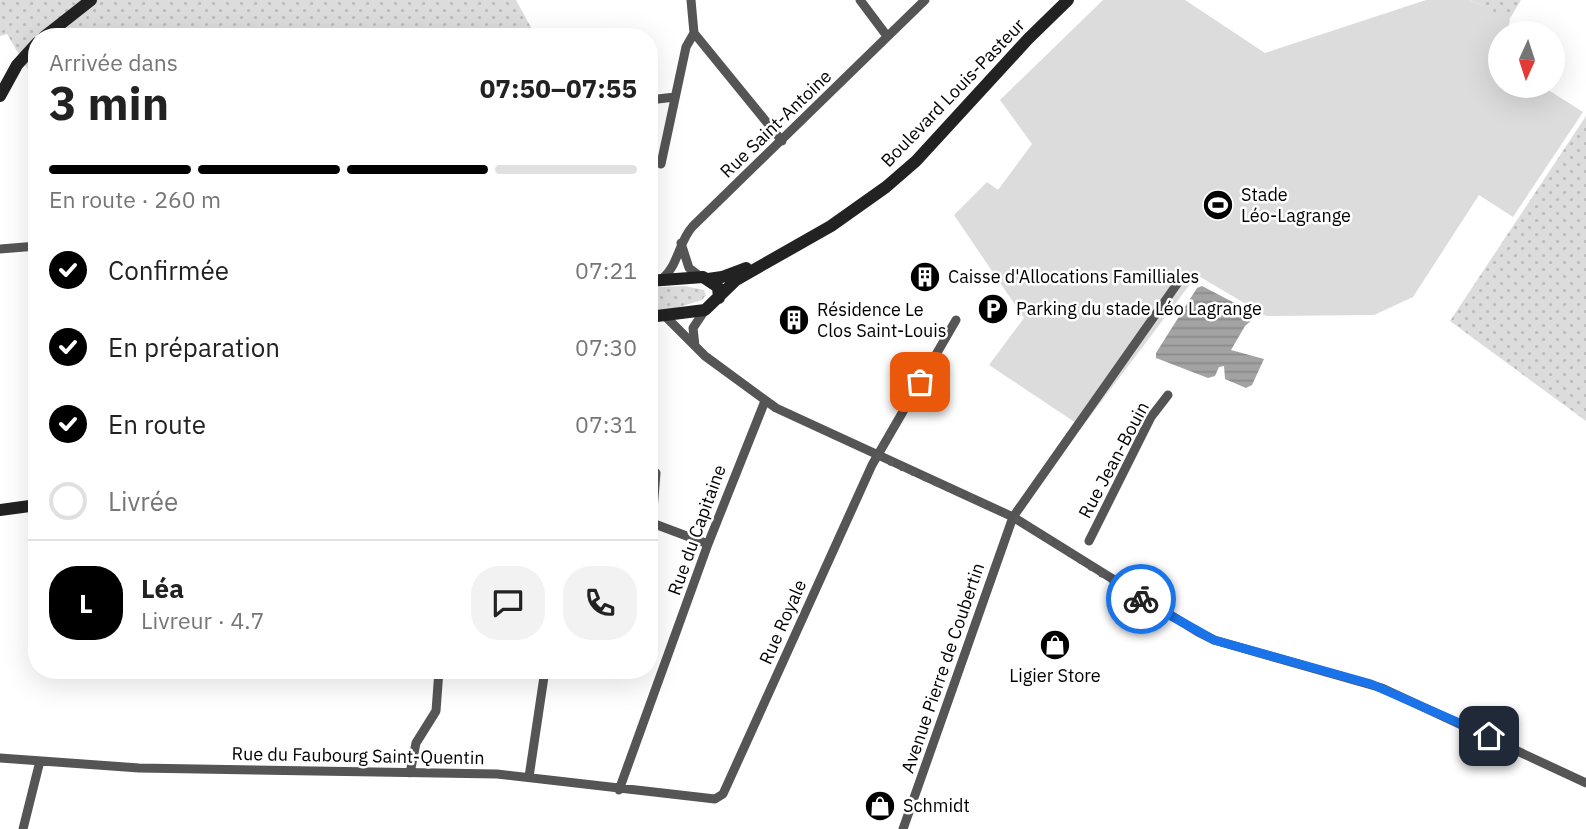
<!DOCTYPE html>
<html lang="fr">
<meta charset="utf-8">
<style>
:root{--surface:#fff;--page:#f2f2f2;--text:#222;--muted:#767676;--line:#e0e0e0;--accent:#000}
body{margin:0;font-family:"IBM Plex Sans",sans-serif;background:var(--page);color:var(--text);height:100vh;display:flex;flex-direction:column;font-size:26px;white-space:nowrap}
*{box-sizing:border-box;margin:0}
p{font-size:23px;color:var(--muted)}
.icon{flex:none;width:38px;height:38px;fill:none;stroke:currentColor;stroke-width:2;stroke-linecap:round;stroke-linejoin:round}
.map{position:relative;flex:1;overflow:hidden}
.panel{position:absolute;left:28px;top:28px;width:630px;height:651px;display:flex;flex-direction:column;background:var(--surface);border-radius:28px;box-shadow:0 7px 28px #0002}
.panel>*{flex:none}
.needle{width:46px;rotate:183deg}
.buttons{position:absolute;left:1488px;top:21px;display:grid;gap:14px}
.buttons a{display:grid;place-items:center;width:77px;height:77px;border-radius:50%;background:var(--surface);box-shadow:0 7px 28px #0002;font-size:35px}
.pin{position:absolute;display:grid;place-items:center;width:60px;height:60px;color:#fff;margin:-30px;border-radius:14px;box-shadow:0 4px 10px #0006}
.courier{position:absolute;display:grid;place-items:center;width:70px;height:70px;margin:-35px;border:5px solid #1a73e8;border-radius:50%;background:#fff;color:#222;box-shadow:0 2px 9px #0007}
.overview em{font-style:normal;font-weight:700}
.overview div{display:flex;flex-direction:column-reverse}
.overview{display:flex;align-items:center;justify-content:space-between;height:119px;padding:0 21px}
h1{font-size:46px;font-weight:700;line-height:52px}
.bar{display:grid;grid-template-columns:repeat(4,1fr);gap:10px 7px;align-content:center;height:84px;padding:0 21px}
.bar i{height:9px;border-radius:5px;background:var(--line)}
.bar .active{background:var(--accent)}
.bar p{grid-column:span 4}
.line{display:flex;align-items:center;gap:18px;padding:0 21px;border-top:2px solid var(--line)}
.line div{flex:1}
.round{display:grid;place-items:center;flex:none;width:74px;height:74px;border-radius:28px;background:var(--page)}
ol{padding:0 21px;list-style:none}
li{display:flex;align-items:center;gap:21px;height:77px}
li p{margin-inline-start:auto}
li .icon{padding:7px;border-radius:50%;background:var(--accent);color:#fff;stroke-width:4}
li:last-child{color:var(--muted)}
li i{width:38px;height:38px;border:4px solid var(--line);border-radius:50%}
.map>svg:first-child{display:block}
.green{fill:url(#green-dots)}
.pitch{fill:#dcdcdc}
.water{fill:url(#water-rules)}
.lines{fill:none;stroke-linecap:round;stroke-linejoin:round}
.street{stroke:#555;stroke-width:9}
.secondary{stroke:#222;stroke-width:12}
.done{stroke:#595959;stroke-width:7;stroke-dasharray:0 12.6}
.route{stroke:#1a73e8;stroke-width:9}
.labels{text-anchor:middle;stroke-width:5;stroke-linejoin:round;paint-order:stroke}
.street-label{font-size:18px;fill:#000;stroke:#fff}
.poi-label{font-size:18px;fill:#000;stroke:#fff;text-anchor:start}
</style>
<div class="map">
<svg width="1586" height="829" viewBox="0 0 1586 829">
<defs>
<pattern id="green-dots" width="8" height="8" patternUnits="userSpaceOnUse" patternTransform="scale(1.75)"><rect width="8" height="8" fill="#dcdcdc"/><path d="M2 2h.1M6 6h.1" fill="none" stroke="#bbb" stroke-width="1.8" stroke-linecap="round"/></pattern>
<pattern id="water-rules" width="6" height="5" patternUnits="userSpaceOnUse" patternTransform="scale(1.75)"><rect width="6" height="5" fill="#a3a3a3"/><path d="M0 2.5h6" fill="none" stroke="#8b8b8b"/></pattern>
</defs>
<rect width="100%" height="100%" fill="#fff"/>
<path class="green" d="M0,0H516L533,31L529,37H37V85L7,34L0,36Z
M1470,0H1521L1509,20Z
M1586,116V421L1450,321Z
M661,287L685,286L704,290L706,295L702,300L673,309L649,311V289Z"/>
<path class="pitch" d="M1103,0H1185L1265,53L1426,0H1470L1510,20L1507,33H1500V86H1542L1583,112L1513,217L1479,195L1413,297L1374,315L1266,316L1197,275L1082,427L989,365L1024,318L954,215L987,182L998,190L1032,144L1000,100Z"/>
<path class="water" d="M1202,286L1250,311L1253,319L1245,326L1231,350L1264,359L1252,385L1246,388L1225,379L1224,366L1219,367L1215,376L1208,378L1156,358V353L1197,288Z"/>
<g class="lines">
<path class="street" d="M691,0L694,33L782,141
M860,0L887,36
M649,100L675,97
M661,164L686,47L694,33
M681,243L689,268L701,277
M0,249L37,246
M662,279C679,265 678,242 693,226L925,0
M666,317L705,356L776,408L1013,517L1198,632L1214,640L1382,688L1586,783
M695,346L693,328L705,310
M649,466L656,473L652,523L708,544
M1089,541L1151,417L1168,395
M0,758L139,768L497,774L715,799L723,794L872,465L956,320
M410,773L416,743L436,711L439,670
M529,777L545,670
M619,790L708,544L765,401
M23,829L40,761
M903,829L1013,517L1177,284"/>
<path class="secondary" d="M44,37L91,0
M0,96L17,65L37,43
M708,279L722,277L746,268
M649,281L703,277L718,287L719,298
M649,317L705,310L736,280L831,226L886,187L916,161L1028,39L1068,0
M0,510L37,505"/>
</g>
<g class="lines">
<path class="done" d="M920,382L877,456L1013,517L1141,599"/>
<path class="route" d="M1141,599L1214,640L1371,684L1489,736"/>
</g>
<defs>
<g id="stadium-disc" transform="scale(1.575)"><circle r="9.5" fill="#000" stroke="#fff"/><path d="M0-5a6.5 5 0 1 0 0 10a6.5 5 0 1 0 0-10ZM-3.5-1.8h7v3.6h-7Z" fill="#fff"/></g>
<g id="building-disc" transform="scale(1.575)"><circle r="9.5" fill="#000" stroke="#fff"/><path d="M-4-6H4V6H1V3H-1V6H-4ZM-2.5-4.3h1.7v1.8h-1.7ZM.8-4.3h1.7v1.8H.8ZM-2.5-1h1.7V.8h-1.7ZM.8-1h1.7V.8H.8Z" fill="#fff"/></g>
<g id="parking-disc" transform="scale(1.575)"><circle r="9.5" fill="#000" stroke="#fff"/><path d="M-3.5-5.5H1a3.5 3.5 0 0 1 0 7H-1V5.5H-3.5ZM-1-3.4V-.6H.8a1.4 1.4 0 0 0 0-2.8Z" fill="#fff"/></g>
<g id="shop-disc" transform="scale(1.575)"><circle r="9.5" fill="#000" stroke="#fff"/><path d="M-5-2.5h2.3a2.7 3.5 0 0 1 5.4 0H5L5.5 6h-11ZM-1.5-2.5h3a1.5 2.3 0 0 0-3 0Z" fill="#fff"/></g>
</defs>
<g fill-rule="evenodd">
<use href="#stadium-disc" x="1218" y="205"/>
<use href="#building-disc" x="925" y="277"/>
<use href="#parking-disc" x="993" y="309"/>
<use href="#building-disc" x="794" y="320"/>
<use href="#shop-disc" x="1055" y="645"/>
<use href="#shop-disc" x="880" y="806"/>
</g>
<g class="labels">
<g class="street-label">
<text transform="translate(953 93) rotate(-46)" y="6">Boulevard Louis-Pasteur</text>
<text transform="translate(776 124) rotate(-44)" y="6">Rue Saint-Antoine</text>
<text transform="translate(1114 460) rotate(-62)" y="6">Rue Jean-Bouin</text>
<text transform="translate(697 530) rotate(-70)" y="6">Rue du Capitaine</text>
<text transform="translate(783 622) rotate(-66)" y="6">Rue Royale</text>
<text transform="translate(943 668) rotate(-71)" y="6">Avenue Pierre de Coubertin</text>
<text transform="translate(358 756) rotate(1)" y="6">Rue du Faubourg Saint-Quentin</text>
</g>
<g class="poi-label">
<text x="1241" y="201">Stade<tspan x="1241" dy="21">Léo-Lagrange</tspan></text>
<text x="948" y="283">Caisse d'Allocations Familliales</text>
<text x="1016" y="315">Parking du stade Léo Lagrange</text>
<text x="817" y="316">Résidence Le<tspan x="817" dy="21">Clos Saint-Louis</tspan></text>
<text x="1055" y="682" text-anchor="middle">Ligier Store</text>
<text x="903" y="812">Schmidt</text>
</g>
</g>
</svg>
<div class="buttons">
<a><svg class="needle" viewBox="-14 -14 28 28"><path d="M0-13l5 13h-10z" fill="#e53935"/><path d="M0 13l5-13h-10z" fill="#767676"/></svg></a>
</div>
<div class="pin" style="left:920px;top:382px;background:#ea580c"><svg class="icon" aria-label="bag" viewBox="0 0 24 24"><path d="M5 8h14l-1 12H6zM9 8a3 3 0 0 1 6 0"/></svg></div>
<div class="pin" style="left:1489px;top:736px;background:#1f2937"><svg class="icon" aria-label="home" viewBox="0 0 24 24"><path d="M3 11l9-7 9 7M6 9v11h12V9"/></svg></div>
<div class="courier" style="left:1141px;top:599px"><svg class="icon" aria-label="bike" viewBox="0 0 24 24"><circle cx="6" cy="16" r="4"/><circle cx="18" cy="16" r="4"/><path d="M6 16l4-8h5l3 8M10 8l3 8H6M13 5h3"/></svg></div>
<section class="panel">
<div class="overview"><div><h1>3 min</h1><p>Arrivée dans</p></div><em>07:50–07:55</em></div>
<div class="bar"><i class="active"></i><i class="active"></i><i class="active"></i><i></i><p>En route · 260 m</p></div>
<ol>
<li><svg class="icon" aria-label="check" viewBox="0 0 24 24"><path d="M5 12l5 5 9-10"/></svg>Confirmée<p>07:21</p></li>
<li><svg class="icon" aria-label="check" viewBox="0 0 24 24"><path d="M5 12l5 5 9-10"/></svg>En préparation<p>07:30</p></li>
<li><svg class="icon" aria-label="check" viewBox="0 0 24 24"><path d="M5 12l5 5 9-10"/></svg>En route<p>07:31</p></li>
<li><i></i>Livrée</li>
</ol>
<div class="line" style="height:126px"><b class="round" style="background:var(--accent);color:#fff">L</b><div><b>Léa</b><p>Livreur · 4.7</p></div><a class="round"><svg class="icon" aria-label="chat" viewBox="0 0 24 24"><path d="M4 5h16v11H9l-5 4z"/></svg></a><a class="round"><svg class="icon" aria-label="phone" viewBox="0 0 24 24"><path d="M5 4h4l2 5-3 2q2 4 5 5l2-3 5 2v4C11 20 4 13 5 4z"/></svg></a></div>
</section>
</div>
